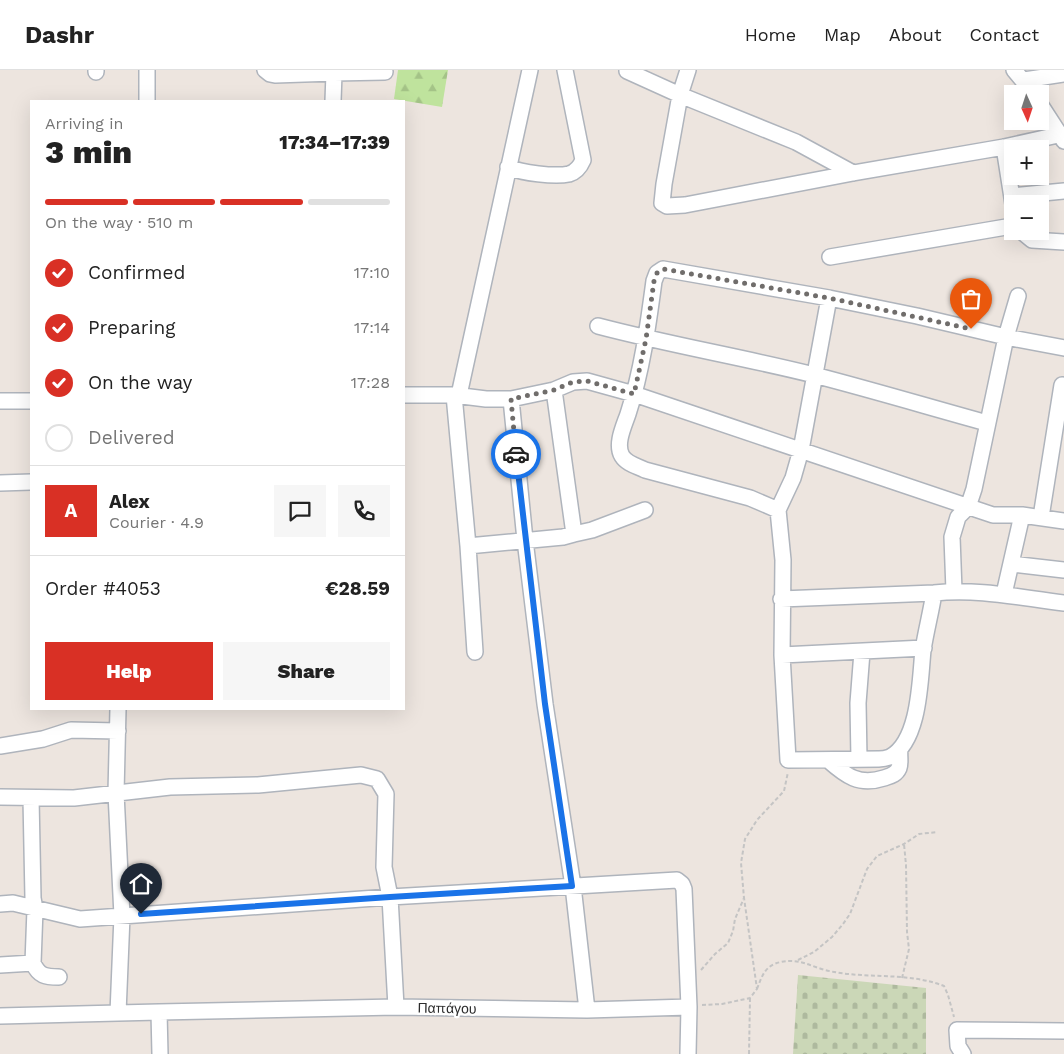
<!DOCTYPE html>
<meta charset="utf-8">
<style>
:root{--surface:#fff;--page:#f6f6f6;--text:#222;--muted:#767676;--line:#e0e0e0;--accent:#d93025}
body{margin:0;font-family:"Work Sans",sans-serif;background:var(--page);color:var(--text);height:100vh;display:flex;flex-direction:column;font-size:19px;white-space:nowrap}
*{box-sizing:border-box;margin:0}
p{font-size:16px;color:var(--muted)}
.icon{flex:none;width:28px;height:28px;fill:none;stroke:currentColor;stroke-width:2;stroke-linecap:round;stroke-linejoin:round}
.map{position:relative;flex:1;overflow:hidden}
.details{position:absolute;left:30px;top:30px;width:375px;height:610px;display:flex;flex-direction:column;background:var(--surface);border-radius:0px;box-shadow:0 5px 20px #0002}
.details>*{flex:none}
.needle{width:32px;rotate:177deg}
.buttons{position:absolute;left:1004px;top:15px;display:grid;gap:10px}
.buttons a{display:grid;place-items:center;width:45px;height:45px;border-radius:0px;background:var(--surface);box-shadow:0 5px 20px #0002;font-size:25px}
.pin{position:absolute;display:grid;place-items:center;width:42px;height:42px;color:#fff;margin:-51px -21px;border-radius:50% 50% 50% 0;rotate:-45deg;box-shadow:0 0 5px #0007}
.pin .icon{rotate:45deg}
.courier{position:absolute;display:grid;place-items:center;width:50px;height:50px;margin:-25px;border:4px solid #1a73e8;border-radius:50%;background:#fff;color:#222;box-shadow:0 1px 6px #0007}
.headline em{font-style:normal;font-weight:800}
.headline div{display:flex;flex-direction:column-reverse}
.headline{display:flex;align-items:center;justify-content:space-between;height:85px;padding:0 15px}
h1{font-size:32px;font-weight:800;line-height:38px}
.bar{display:grid;grid-template-columns:repeat(4,1fr);gap:8px 5px;align-content:center;height:60px;padding:0 15px}
.bar i{height:6px;border-radius:4px;background:var(--line)}
.bar .selected{background:var(--accent)}
.bar p{grid-column:span 4}
.line{display:flex;align-items:center;gap:12px;padding:0 15px;border-top:1px solid var(--line)}
.line div{flex:1}
.round{display:grid;place-items:center;flex:none;width:52px;height:52px;border-radius:0px;background:var(--page)}
ol{padding:0 15px;list-style:none}
li{display:flex;align-items:center;gap:15px;height:55px}
li p{margin-inline-start:auto}
li .icon{padding:5px;border-radius:50%;background:var(--accent);color:#fff;stroke-width:4}
li:last-child{color:var(--muted)}
li i{width:28px;height:28px;border:2px solid var(--line);border-radius:50%}
.cta{display:flex;gap:10px;margin-top:auto;padding:10px 15px}
.cta a{flex:1;height:58px;border-radius:0px;background:var(--accent);color:#fff;font-size:20px;font-weight:800;line-height:58px;text-align:center}
.cta a+a{background:var(--page);color:var(--text)}
header{display:flex;align-items:center;gap:30px;box-sizing:border-box;height:70px;padding:0 25px;background:var(--surface);border-bottom:1px solid var(--line)}
header strong{font-size:24px}
nav{display:flex;gap:28px;margin-inline-start:auto;font-size:18px}
.map>svg:first-child{display:block}
.forest{fill:url(#forest-firs)}
.cemetery{fill:url(#cemetery-stones)}
.lines{fill:none;stroke-linecap:round;stroke-linejoin:round}
.minor-casing{stroke:#afb4bc;stroke-width:18}
.path{stroke:#c4c4c4;stroke-width:2;stroke-dasharray:4 2.5;stroke-linecap:butt}
.minor{stroke:#fff;stroke-width:15}
.done{stroke:#706d6b;stroke-width:5;stroke-dasharray:0 9}
.route{stroke:#1a73e8;stroke-width:6}
.labels{text-anchor:middle;stroke-width:4.5;stroke-linejoin:round;paint-order:stroke}
.street-label{font-size:14px;fill:#2c2c2c;stroke:#fff}
</style>
<header>
<strong>Dashr</strong>
<nav><a>Home</a><a>Map</a><a>About</a><a>Contact</a></nav>
</header>
<div class="map">
<svg width="1064" height="984" viewBox="0 0 1064 984">
<defs>
<pattern id="forest-firs" width="22" height="20" patternUnits="userSpaceOnUse" patternTransform="scale(1.25)"><rect width="22" height="20" fill="#bfe39d"/><path d="M5 1l3.5 6h-7zM16 11l3.5 6h-7z" fill="#a4c387"/></pattern>
<pattern id="cemetery-stones" width="16" height="16" patternUnits="userSpaceOnUse" patternTransform="scale(1.25)"><rect width="16" height="16" fill="#cbd7b7"/><path d="M2 7V4a2 2 0 0 1 4 0v3zM10 15v-3a2 2 0 0 1 4 0v3z" fill="#aeb99e"/></pattern>
</defs>
<rect width="100%" height="100%" fill="#ede5df"/>
<path class="forest" d="M398,0H448L442,37L394,29Z"/>
<path class="cemetery" d="M798,905L926,918V984H793Z"/>
<g class="lines">
<g class="minor-casing">
<path id="minor" d="M265,0L270,4L275,5L334,3L333,31
M688,0L680,25L664,114L662,133L667,136L685,135L853,103L1004,77L1058,65
M1014,0L1034,24
M627,1L680,25L796,72L853,103
M96,2V0
M334,3L385,2
M1024,10L1064,4
M147,31V0
M1040,34L1064,71
M1004,77L1013,134
M508,97C521,103 555,107 569,104C576,102 580,97 583,90L565,0
M1012,126L1064,121
M1021,161L1032,170L1064,172
M830,187L1012,156
M829,228L801,380L793,408L778,440L783,490L782,585L788,690L879,689C882,689 887,688 890,687C920,671 920,609 923,580C926,561 931,542 934,523
M598,256C670,275 742,287 814,305C872,320 929,337 987,353
M404,325H454L486,329H511L554,320L573,312L587,311L634,324L993,445H1022L1064,451
M454,325L468,476L563,467L574,464L554,320
M459,325L530,0
M511,329L525,470L545,634L573,816L587,940
M0,331H31
M0,413L31,412
M778,440L750,428L645,400C637,396 627,394 622,386C615,374 624,356 628,344C642,301 648,256 654,211L657,203L663,199L829,228L917,246L1006,267L1064,278
M1041,447L1062,315
M574,464L592,460L645,440
M468,476L475,582
M1012,494L1064,500
M954,521L952,467L958,447L968,437L974,419L1006,267L1018,226
M1004,524L1022,445
M781,529L934,523C978,518 1021,528 1064,533
M782,585L924,578
M118,639L116,723L122,846L118,943L159,942L160,984
M0,676L43,669L71,660L118,661
M859,689L858,633L862,582
M828,690C846,706 859,716 884,708C890,706 896,705 899,698C901,693 899,685 900,679
M0,727L74,728L170,717L258,715L361,705L377,709L386,724L384,797L390,827L677,810L682,814L684,819L689,937
M31,728L33,828L35,839L33,893C39,906 45,907 59,907
M0,834L13,833L80,849L390,827L396,937
M0,895L33,893
M159,942L396,937L587,940L689,937L688,984
M0,946L118,943
M963,984L958,976L957,960L1064,961"/>
</g>
<path class="path" d="M798,890L814,882L832,867L843,854L850,844L867,799L877,786L904,774L919,764L937,762
M701,900L715,884L728,873L733,861L735,849L744,828L741,793L745,769L757,750L784,721L788,702
M902,908L909,879L907,862L906,795L904,774
M757,919C762,906 765,895 781,892C798,888 810,896 825,900C864,910 906,901 944,916L948,925L954,947
M702,935L722,934L750,928L757,919L744,828
M749,984L750,928"/>
<use href="#minor" class="minor"/>
</g>
<g class="lines">
<path class="done" d="M516,384L511,329L554,320L573,312L587,311L634,324L646,269L654,211L657,203L663,199L829,228L971,259"/>
<path class="route" d="M141,844L390,827L572,816L545,634L516,384"/>
</g>
<g class="labels">
<g class="street-label">
<text transform="translate(447 938) rotate(1)" y="5">Παπάγου</text>
</g>
</g>
</svg>
<div class="buttons">
<a><svg class="needle" viewBox="-14 -14 28 28"><path d="M0-13l5 13h-10z" fill="#e53935"/><path d="M0 13l5-13h-10z" fill="#767676"/></svg></a>
<a>+</a>
<a>−</a>
</div>
<div class="pin" style="left:971px;top:259px;background:#ea580c"><svg class="icon" aria-label="bag" viewBox="0 0 24 24"><path d="M5 8h14l-1 12H6zM9 8a3 3 0 0 1 6 0"/></svg></div>
<div class="pin" style="left:141px;top:844px;background:#1f2937"><svg class="icon" aria-label="home" viewBox="0 0 24 24"><path d="M3 11l9-7 9 7M6 9v11h12V9"/></svg></div>
<div class="courier" style="left:516px;top:384px"><svg class="icon" aria-label="car" viewBox="0 0 24 24"><path d="M5 17H2v-5l4-1 3-4h7l3 4 3 1v5h-3M9 17h6M6 11h13"/><circle cx="7" cy="17" r="2"/><circle cx="17" cy="17" r="2"/></svg></div>
<section class="details">
<div class="headline"><div><h1>3 min</h1><p>Arriving in</p></div><em>17:34–17:39</em></div>
<div class="bar"><i class="selected"></i><i class="selected"></i><i class="selected"></i><i></i><p>On the way · 510 m</p></div>
<ol>
<li><svg class="icon" aria-label="check" viewBox="0 0 24 24"><path d="M5 12l5 5 9-10"/></svg>Confirmed<p>17:10</p></li>
<li><svg class="icon" aria-label="check" viewBox="0 0 24 24"><path d="M5 12l5 5 9-10"/></svg>Preparing<p>17:14</p></li>
<li><svg class="icon" aria-label="check" viewBox="0 0 24 24"><path d="M5 12l5 5 9-10"/></svg>On the way<p>17:28</p></li>
<li><i></i>Delivered</li>
</ol>
<div class="line" style="height:90px"><b class="round" style="background:var(--accent);color:#fff">A</b><div><b>Alex</b><p>Courier · 4.9</p></div><a class="round"><svg class="icon" aria-label="chat" viewBox="0 0 24 24"><path d="M4 5h16v11H9l-5 4z"/></svg></a><a class="round"><svg class="icon" aria-label="phone" viewBox="0 0 24 24"><path d="M5 4h4l2 5-3 2q2 4 5 5l2-3 5 2v4C11 20 4 13 5 4z"/></svg></a></div>
<div class="line" style="height:65px"><div>Order #4053</div><b>€28.59</b></div>
<div class="cta"><a>Help</a><a>Share</a></div>
</section>
</div>
